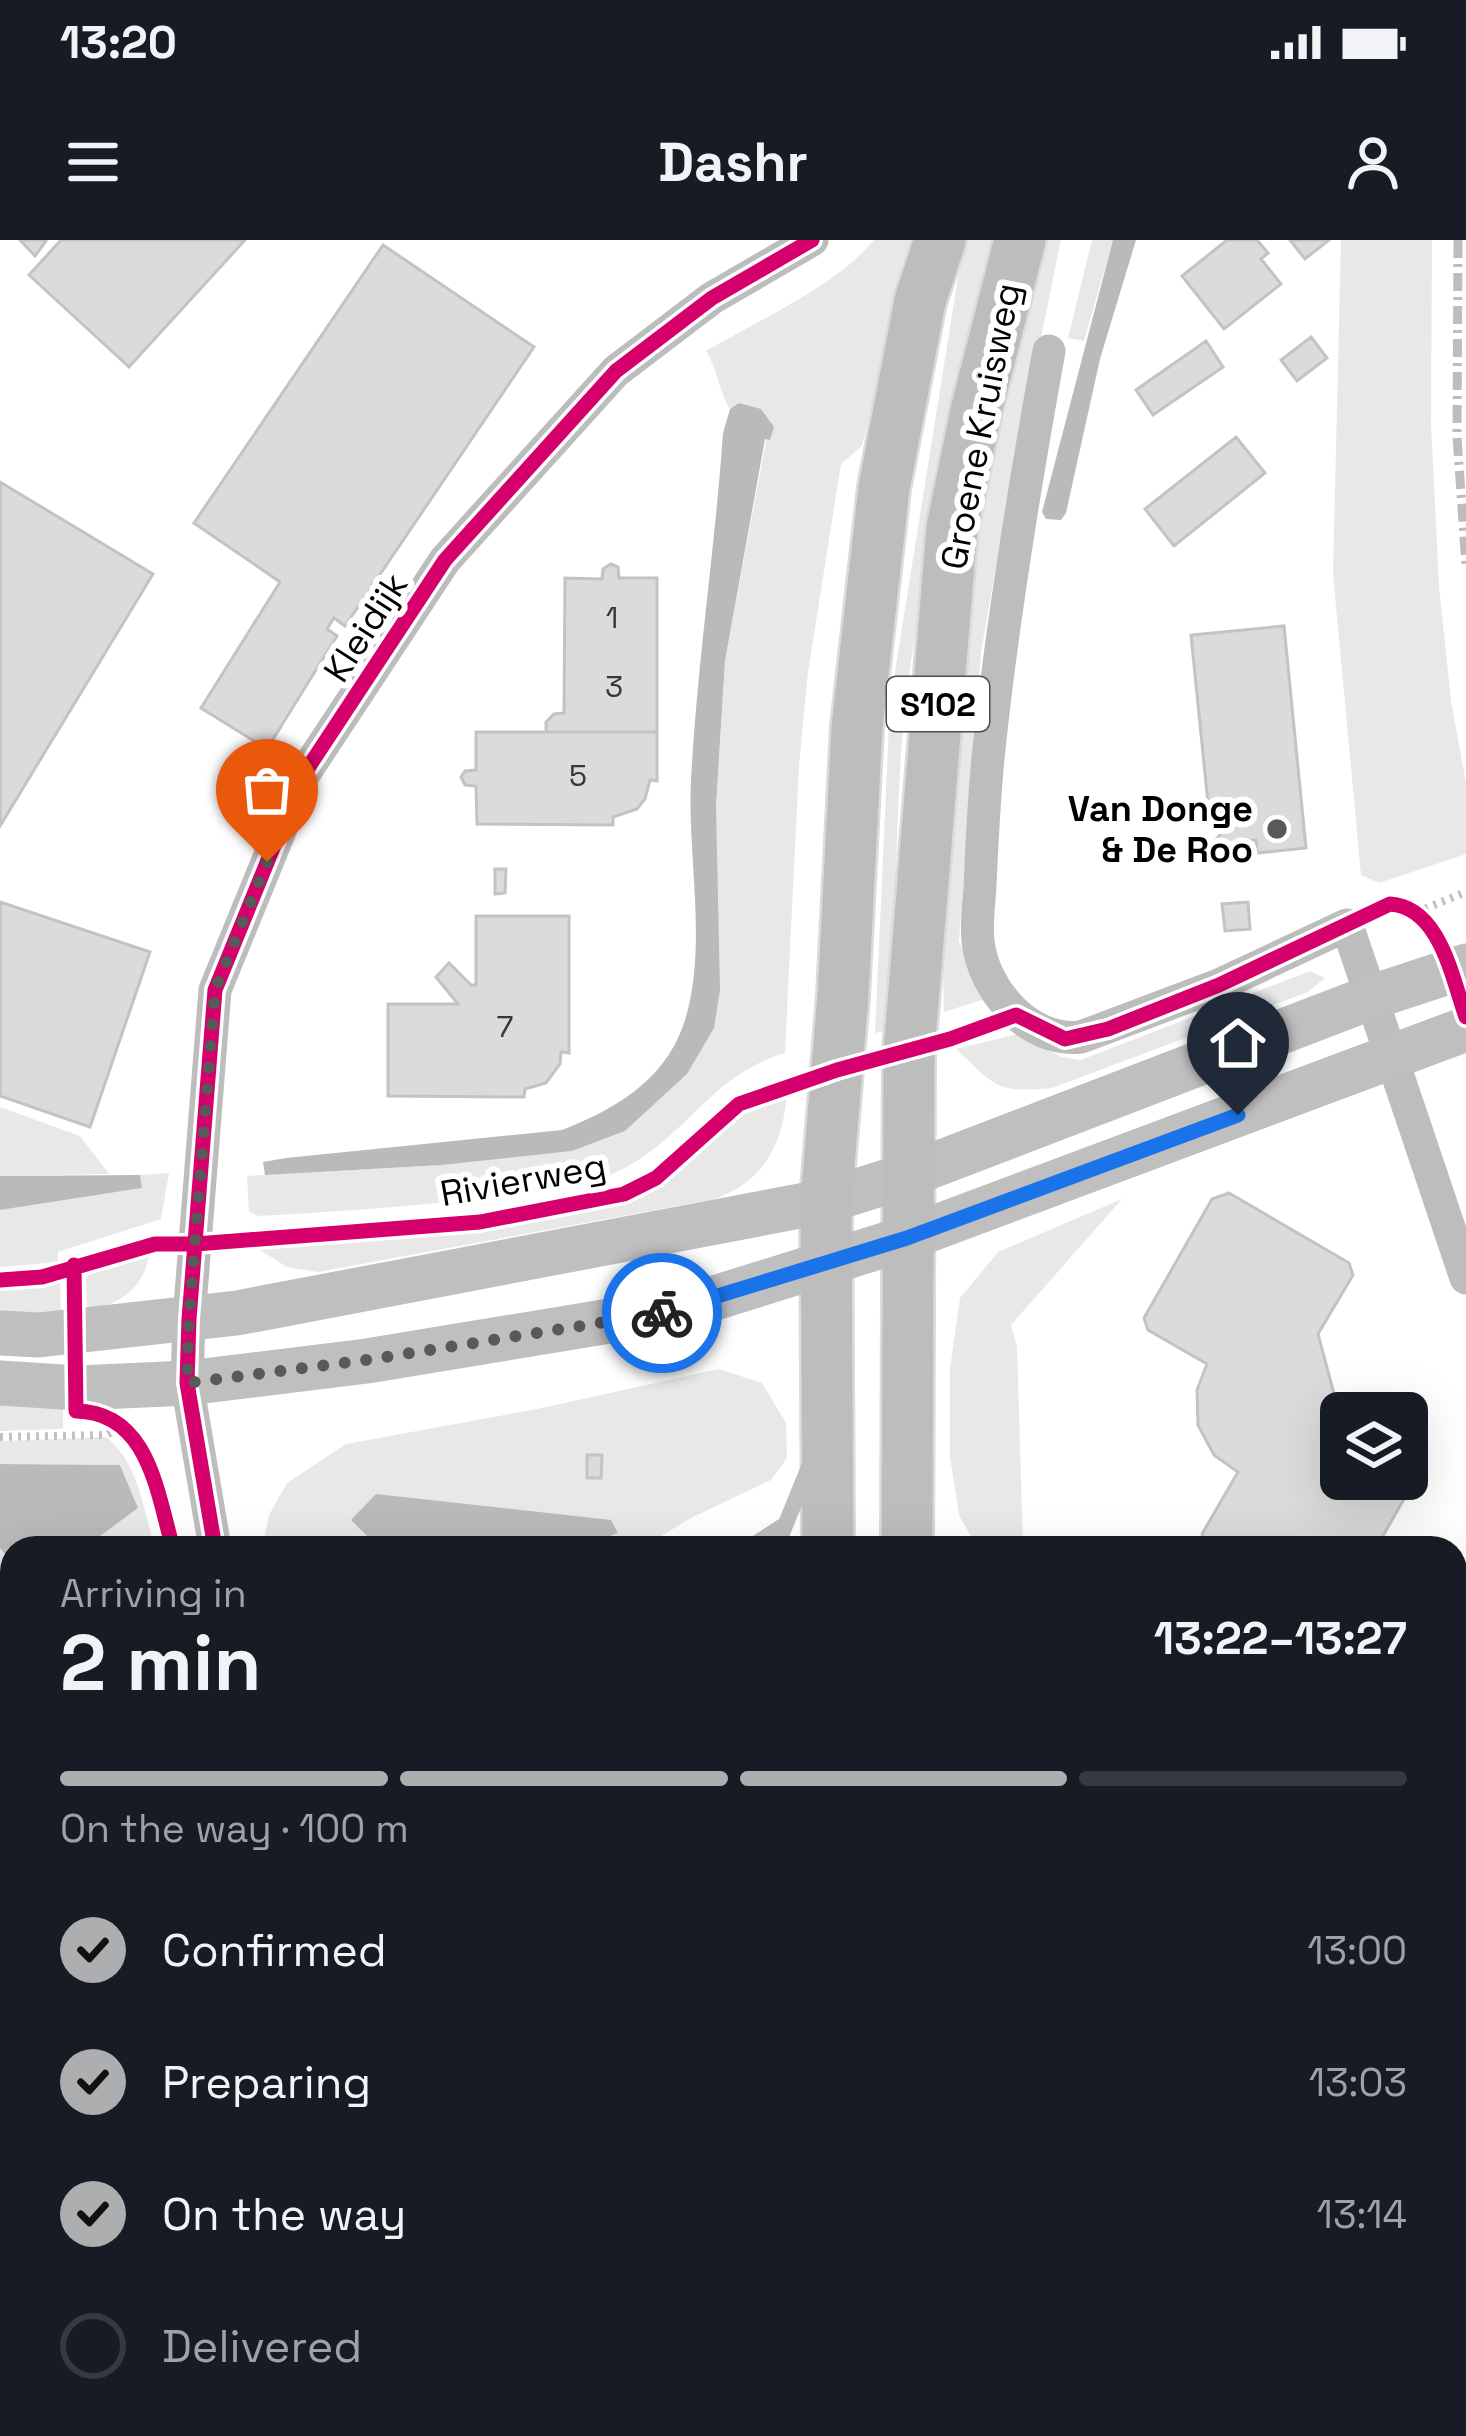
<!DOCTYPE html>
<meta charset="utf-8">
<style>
:root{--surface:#171b24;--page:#242831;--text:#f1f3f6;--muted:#9ea1a6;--line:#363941;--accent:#adaeaf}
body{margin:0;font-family:"Space Grotesk",sans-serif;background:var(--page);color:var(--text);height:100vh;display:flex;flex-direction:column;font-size:45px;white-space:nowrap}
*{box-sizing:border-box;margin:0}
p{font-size:39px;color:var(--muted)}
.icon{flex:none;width:66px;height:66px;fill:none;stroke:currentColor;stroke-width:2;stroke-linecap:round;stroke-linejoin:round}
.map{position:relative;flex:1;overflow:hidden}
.details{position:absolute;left:0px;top:1296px;width:1467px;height:900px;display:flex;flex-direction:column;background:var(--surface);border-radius:36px 36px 0 0;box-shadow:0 12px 48px #0002}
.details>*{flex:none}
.buttons{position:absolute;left:1320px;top:1152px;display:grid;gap:24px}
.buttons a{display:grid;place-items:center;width:108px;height:108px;border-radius:18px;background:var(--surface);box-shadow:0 12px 48px #0002;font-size:60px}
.pin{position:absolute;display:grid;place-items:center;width:102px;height:102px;color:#fff;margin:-123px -51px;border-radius:50% 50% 50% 0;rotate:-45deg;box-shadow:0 0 12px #0007}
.pin .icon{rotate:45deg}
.courier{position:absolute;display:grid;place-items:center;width:120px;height:120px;margin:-60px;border:9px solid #1a73e8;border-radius:50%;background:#fff;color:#222;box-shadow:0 3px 15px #0007}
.headline em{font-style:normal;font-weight:600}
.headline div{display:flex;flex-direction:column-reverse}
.headline{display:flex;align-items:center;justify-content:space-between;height:204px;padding:0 60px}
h1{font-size:78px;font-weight:600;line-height:90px}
.bar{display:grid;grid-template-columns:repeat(4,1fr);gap:18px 12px;align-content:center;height:144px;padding:0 60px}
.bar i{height:15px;border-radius:9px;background:var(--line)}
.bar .on{background:var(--accent)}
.bar p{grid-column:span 4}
ol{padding:0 60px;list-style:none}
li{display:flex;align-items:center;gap:36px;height:132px}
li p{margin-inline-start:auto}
li .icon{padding:12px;border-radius:50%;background:var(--accent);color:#111;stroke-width:4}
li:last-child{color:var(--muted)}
li i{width:66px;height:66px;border:6px solid var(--line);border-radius:50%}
.status{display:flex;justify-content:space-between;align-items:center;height:84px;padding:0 60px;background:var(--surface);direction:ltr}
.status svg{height:33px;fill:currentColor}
header{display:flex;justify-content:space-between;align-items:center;height:156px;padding:0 60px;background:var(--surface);font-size:54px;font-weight:600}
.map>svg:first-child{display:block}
.green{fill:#e8e8e8}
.water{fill:#bababa}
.building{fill:#dbdbdb;stroke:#c3c3c3;stroke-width:3}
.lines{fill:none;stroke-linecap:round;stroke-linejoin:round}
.primary-casing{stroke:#dbdbdb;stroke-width:56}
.path{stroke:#c2c2c2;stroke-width:8;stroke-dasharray:3 6;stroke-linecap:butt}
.lane{stroke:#bdbdbd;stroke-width:16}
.street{stroke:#bdbdbd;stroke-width:33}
.secondary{stroke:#bfbfbf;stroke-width:45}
.primary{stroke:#bdbdbd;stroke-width:51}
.rail{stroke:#bdbdbd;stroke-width:9;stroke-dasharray:18 6 3 6;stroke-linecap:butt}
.cycleway-casing{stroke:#fff;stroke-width:22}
.cycleway{stroke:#d6006c;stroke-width:15}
.done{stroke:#595959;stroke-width:12;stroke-dasharray:0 21.6}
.route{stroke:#1a73e8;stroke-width:15}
.poi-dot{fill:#595959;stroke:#fff;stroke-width:4.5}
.labels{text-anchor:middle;stroke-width:12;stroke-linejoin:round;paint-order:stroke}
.number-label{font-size:30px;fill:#373737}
.shield{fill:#fff;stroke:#4c4c4c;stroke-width:3}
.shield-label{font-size:33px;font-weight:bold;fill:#000}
.street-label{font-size:36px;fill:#000;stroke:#fff}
.poi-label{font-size:36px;font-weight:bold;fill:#000;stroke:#fff;text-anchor:end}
</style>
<div class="status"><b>13:20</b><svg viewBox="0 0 49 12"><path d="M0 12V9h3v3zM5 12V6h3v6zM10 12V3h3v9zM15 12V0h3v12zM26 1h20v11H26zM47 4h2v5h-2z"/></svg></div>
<header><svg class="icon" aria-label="menu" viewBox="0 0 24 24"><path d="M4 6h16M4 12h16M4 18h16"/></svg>Dashr<svg class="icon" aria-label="person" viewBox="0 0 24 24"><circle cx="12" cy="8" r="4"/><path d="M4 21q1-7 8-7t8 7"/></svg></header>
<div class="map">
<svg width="1466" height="2196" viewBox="0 0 1466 2196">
<rect width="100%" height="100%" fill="#fff"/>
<path class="green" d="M874,0H913L862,206L841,224L808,432L799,525L785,813C711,835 688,895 623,929C591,945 551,948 515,953C430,966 345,971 259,976L249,972L247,936L442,925L572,911L625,891L687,834L716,566L725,421L769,185L739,163L730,169C718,150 718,130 706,111C756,82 839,44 874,0Z
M964,0H1001C966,140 931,279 911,422C893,543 897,668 893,789L875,793L890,463Z
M1046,0H1061L1006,267L981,413L959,701L985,759L944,772L941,643L976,293Z
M1092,0H1113L1084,101L1068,98Z
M1341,0H1432L1431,183L1439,346L1451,461L1466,543V614L1379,643L1361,635L1333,334Z
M1310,731L1325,738L1308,752L1052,848C996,853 996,847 956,809L1018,794L1061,817L1081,820Z
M787,853C783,904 765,941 715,959L318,1032L287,1027L255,1007C344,1000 433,994 521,981C560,976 600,971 637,955C693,931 726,864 787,853Z
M0,867L80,896L109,934L0,936Z
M169,933L161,979L58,1012V1022L0,1027V970L142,948L140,935Z
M1122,959L1011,1085L1017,1106L1023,1308H977L959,1275L950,1217V1128L960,1058L998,1012Z
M138,1017H149C142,1050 118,1065 87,1071L86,1040L90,1030Z
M60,1039L61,1081L0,1083V1047H24Z
M719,1129L762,1143L786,1183L787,1218L771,1240L691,1278L641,1308H578L618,1293L351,1280L379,1308H262L269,1275L287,1243L346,1204L537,1169Z
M63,1156V1189L0,1191V1157Z
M106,1197C136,1221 141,1258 151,1293L152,1300L143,1308H84L138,1268L120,1225L0,1224V1201Z
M0,1308L12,1323V1423L0,1434Z
M721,2184H800V2196H721Z"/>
<path class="water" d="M1113,0H1136L1100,119L1066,273L1061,280L1046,279L1042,272Z
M739,163L761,169L774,187L770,200L765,199L725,421L716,566L720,750L714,788L687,834L625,891L572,911L442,925L265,935L263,922L286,918L562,890C613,870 663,842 683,786C709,711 687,618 691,540C697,424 715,309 723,193L730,169Z
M140,935L142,948L0,970V936Z
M0,1224L120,1225L138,1268L84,1308H12V1323L0,1308Z
M376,1254L611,1280L618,1293L578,1308H379L351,1280Z"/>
<path class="building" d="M20,0H45L46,1L35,16Z
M61,0H245L129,127L29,35Z
M1227,0H1257L1268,13L1261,19L1281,44L1224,89L1182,36Z
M1290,0H1329L1305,19Z
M383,5L534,107L345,386L334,378L327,389L337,396L267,509L201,468L280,342L194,283Z
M1311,97L1327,118L1297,141L1281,120Z
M1206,101L1223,127L1153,175L1136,150Z
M1236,197L1265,233L1174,306L1145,269Z
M0,242L153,334L0,586Z
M611,324L618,327L619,338H657V492H546V482L554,474L564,473L565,338L602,339L603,329Z
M1284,386L1306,608L1257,613L1256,600L1238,601L1234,611L1222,612L1216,599L1222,593L1220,573H1209L1191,395Z
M476,492H657V541L650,540L645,559L637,569L613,577V585L477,584L476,546L465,545L461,537L465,531L476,530Z
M495,629H506L505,653L495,654Z
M0,662L150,712L90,887L0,856Z
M1248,662L1250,689L1225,691L1222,664Z
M476,676H569V813L561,812L560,824L546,843L525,849L524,857L388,856V764H458L436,737L449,723L471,745H476Z
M1229,953L1349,1023L1353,1035L1318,1094L1341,1180V1239H1407L1408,1252L1376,1308H1212L1205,1304L1202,1294L1238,1232L1214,1215L1198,1185L1197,1150L1207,1124L1148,1090L1144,1078L1212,959Z
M587,1215H602L601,1238H587Z
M10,1478L12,1481V1585L0,1569V1486Z
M1466,1490V1770L1455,1745V1495Z
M0,1569L12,1585V1710L0,1720Z
M4,1717L12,1727V1876L0,1885V1720Z
M1455,2058L1466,2063V2116L1455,2140Z
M69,2184H207L216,2196H78Z
M1245,2184H1365L1376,2189L1373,2196H1240Z"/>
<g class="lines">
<g class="primary-casing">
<path id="primary" d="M828,1308L826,961L843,756L857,487L884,248L920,61L940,0
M907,1308L909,811L952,288L977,167L1020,0
M906,2184V2196
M827,2196V2184"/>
</g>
<path class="path" d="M1417,672L1466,652
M0,1197L106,1195L117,1189
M1012,2196L1019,2184"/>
<path class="lane" d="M749,1308L783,1286
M776,1308L811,1222
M1455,1447L1466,1442"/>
<path class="street" d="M1049,111C1025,243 1003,375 989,509C984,554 982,600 980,646C979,663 976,683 978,701C983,750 1029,803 1081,797L1219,745L1347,685L1466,1038
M215,1308L187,1143L189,1079L215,750L302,537L445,320L616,131L712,58L812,0
M0,1998L12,1989
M0,2150L12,2165
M27,2184L37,2196
M703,2184L704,2196
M1056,2184L1068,2196"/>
<path class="secondary" d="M0,1093L39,1095L237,1073L826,961L908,935L1372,757L1466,726
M0,1143L78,1148L187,1143L367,1121L676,1070L907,998L1466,789"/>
<use href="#primary" class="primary"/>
<path class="rail" d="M1458,0L1457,196L1466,326"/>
<g class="cycleway-casing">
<path id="cycleway" d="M74,1025L76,1171C149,1172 157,1253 173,1308
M0,1040L42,1037L155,1004H196L480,982L624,954L656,938L739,864L837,830L950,799L1016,775L1065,799L1108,789L1219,745L1390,664C1440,667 1452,738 1466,777
M215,1308L187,1143L189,1079L215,750L302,537L445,320L616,131L712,58L812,0"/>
</g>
<use href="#cycleway" class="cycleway"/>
</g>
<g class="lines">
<path class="done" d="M267,622L215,750L189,1079L187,1143L367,1120L662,1073"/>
<path class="route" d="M662,1073L907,998L1238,875"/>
</g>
<circle class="poi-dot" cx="1277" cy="589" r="12"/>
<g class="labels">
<g class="number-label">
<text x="612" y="388">1</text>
<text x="614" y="457">3</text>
<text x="578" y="546">5</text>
<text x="505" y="797">7</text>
</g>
<rect class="shield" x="887" y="437" width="102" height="54" rx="9"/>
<g class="shield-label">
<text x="938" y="476">S102</text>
</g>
<g class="street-label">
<text transform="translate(980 186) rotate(-79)" y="13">Groene Kruisweg</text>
<text transform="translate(365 387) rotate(-57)" y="13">Kleidijk</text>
<text transform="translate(523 939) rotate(-10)" y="13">Rivierweg</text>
</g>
<g class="poi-label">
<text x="1253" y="581">Van Donge<tspan x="1253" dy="41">&amp; De Roo</tspan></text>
</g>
</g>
</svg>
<div class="buttons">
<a><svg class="icon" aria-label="layers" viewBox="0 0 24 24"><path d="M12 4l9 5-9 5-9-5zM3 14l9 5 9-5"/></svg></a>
</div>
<div class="pin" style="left:267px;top:622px;background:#ea580c"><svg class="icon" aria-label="bag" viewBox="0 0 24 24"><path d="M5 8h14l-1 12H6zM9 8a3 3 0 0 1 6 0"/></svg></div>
<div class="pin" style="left:1238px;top:875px;background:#1f2937"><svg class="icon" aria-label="home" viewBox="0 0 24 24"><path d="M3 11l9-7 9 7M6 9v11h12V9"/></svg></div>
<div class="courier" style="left:662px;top:1073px"><svg class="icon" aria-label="bike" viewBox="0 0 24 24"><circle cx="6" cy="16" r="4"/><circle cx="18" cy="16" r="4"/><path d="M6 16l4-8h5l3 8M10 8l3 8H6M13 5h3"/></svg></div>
<section class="details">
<div class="headline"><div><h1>2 min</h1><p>Arriving in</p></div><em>13:22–13:27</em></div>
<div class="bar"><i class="on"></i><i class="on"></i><i class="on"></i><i></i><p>On the way · 100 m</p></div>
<ol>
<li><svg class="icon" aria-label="check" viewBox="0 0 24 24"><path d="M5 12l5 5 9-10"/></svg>Confirmed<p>13:00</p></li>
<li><svg class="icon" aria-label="check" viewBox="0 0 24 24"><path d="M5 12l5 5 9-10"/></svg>Preparing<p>13:03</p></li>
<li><svg class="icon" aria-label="check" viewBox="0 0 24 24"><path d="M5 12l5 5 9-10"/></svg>On the way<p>13:14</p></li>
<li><i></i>Delivered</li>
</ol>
</section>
</div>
